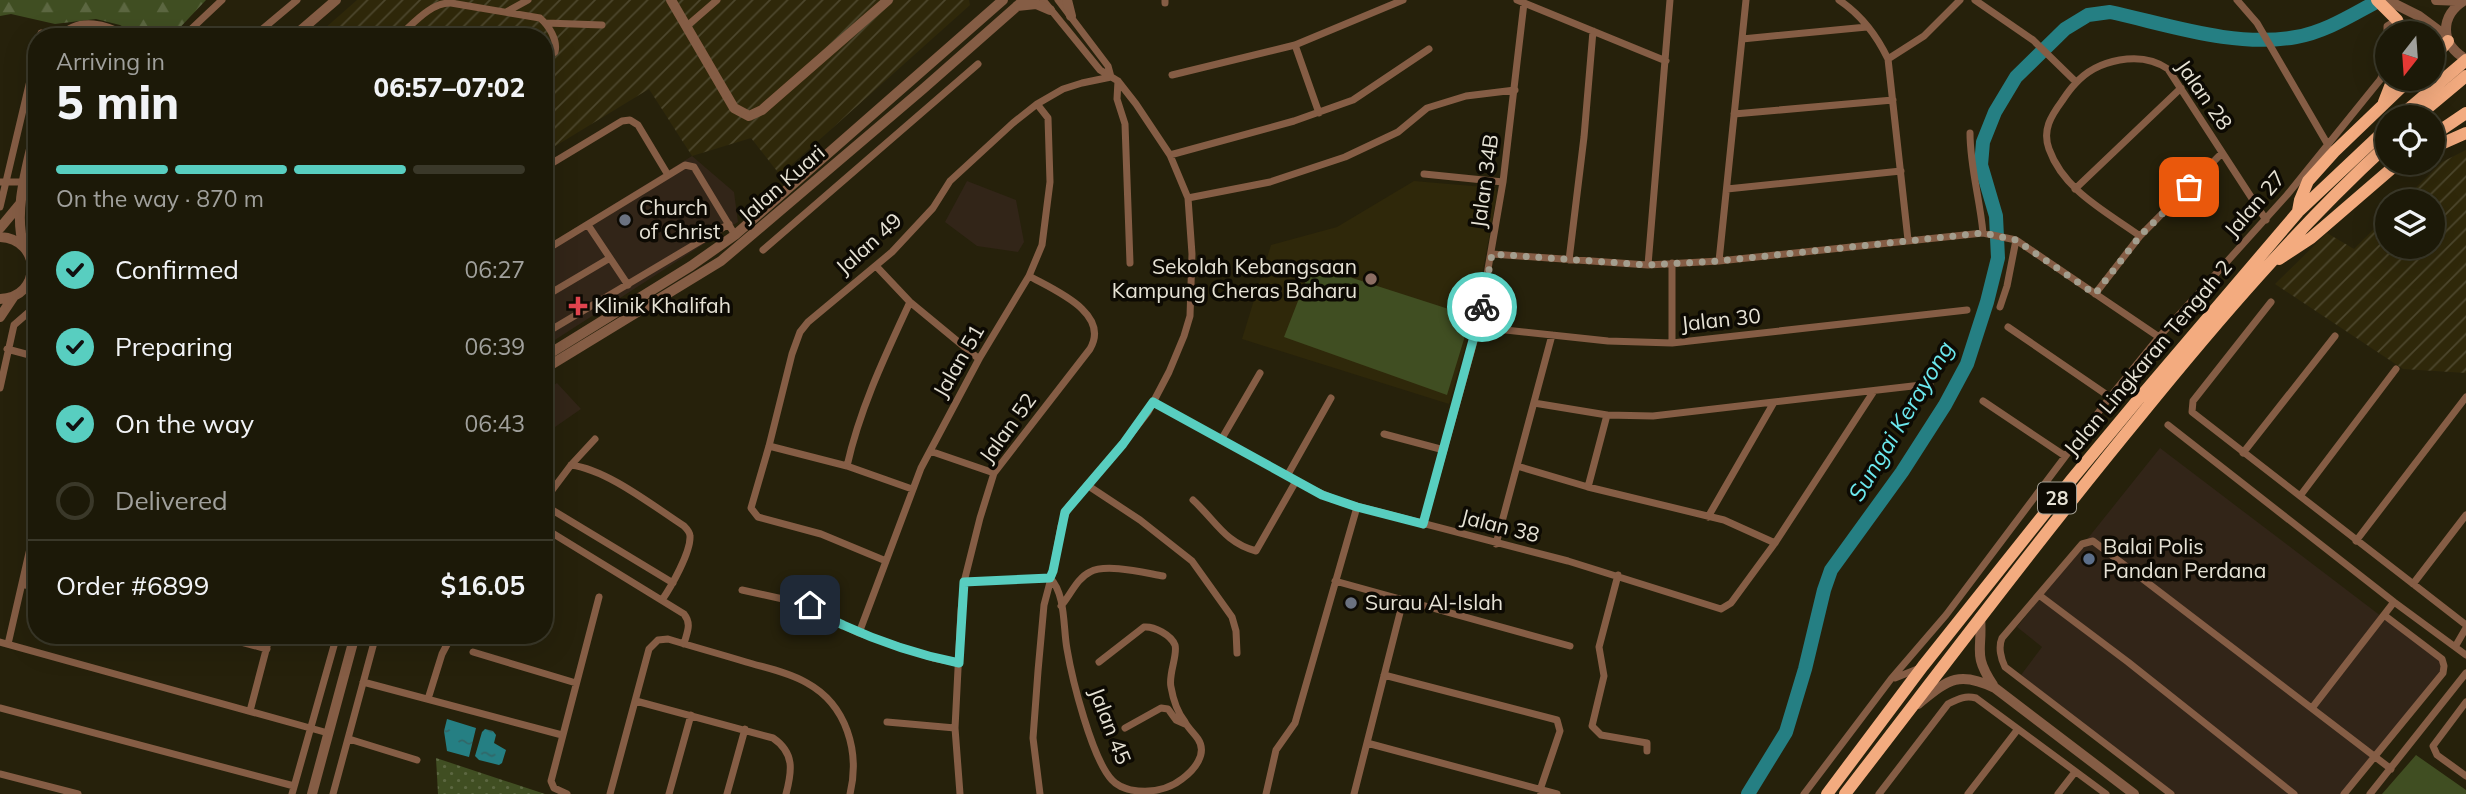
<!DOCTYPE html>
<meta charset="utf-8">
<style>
:root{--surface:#1c1908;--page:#252212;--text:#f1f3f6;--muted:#a0a09c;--line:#3a3829;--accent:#58cec0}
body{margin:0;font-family:Mulish,sans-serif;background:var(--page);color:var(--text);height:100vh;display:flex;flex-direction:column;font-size:26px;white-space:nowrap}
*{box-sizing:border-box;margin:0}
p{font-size:23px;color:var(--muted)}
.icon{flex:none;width:38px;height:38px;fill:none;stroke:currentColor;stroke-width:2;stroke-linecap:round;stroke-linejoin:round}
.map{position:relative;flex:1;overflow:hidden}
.details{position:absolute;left:28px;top:28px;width:525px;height:616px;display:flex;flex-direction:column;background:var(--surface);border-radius:28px;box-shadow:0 7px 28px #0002,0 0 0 2px var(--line)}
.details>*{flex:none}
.needle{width:46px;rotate:197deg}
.tools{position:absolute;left:2375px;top:21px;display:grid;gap:14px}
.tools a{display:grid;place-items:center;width:70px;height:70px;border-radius:50%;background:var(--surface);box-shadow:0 7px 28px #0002,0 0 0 2px var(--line);font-size:35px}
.pin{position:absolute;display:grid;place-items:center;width:60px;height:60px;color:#fff;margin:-30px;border-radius:14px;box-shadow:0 4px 10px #0006}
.courier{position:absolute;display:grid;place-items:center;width:70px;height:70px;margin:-35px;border:5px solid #58cec0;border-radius:50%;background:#fff;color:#222;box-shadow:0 2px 9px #0007}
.overview em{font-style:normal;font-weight:800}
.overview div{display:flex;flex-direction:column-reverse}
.overview{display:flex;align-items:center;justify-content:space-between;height:119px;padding:0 28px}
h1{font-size:46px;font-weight:800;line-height:52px}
.bar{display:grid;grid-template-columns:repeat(4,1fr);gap:10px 7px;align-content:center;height:84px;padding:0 28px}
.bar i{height:9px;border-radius:5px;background:var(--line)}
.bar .active{background:var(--accent)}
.bar p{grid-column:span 4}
.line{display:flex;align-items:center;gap:18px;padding:0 28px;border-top:2px solid var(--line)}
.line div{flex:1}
ol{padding:0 28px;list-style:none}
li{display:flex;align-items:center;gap:21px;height:77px}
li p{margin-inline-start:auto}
li .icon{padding:7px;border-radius:50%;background:var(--accent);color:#111;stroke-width:4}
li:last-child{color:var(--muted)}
li i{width:38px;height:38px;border:4px solid var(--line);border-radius:50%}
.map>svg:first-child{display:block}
.commercial{fill:#322518}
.industrial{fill:url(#industrial-furrows)}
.built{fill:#2f280a}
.grass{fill:url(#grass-dots)}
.forest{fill:url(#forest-firs)}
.garden{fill:#404e22}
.water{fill:url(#water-ripples)}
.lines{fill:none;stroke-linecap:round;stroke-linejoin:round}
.river{stroke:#257f83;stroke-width:14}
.minor{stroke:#855d45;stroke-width:7}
.tertiary{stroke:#855d45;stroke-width:10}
.trunk{stroke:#f3ab7f;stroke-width:12}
.done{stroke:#a39e8e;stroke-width:7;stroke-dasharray:0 12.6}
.route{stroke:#58cec0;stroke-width:9}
.worship-dot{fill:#6b7280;stroke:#0d0a03;stroke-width:2.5}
.education-dot{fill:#8d6e63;stroke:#0d0a03;stroke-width:2.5}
.health-dot{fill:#e0444e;stroke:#0d0a03;stroke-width:2.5}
.service-dot{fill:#5c6f8a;stroke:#0d0a03;stroke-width:2.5}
.labels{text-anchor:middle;stroke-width:7;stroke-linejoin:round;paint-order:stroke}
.shield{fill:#0d0a03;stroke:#a5a196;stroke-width:2}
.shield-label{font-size:19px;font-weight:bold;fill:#e6e2d5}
.street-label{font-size:21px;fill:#e6e2d5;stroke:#0d0a03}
.poi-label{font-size:21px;fill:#e6e2d5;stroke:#0d0a03;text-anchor:start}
.water-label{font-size:23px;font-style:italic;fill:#6ce9ef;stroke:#0d0a03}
</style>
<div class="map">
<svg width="2466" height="794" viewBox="0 0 2466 794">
<defs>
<pattern id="industrial-furrows" width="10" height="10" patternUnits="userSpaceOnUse" patternTransform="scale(1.75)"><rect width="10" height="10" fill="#2f280a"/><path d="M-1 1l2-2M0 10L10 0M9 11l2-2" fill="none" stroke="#4d472d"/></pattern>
<pattern id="grass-dots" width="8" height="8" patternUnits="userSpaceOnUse" patternTransform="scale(1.75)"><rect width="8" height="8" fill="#404e22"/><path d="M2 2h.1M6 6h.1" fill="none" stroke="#5c6741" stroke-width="1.8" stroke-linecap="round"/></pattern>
<pattern id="forest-firs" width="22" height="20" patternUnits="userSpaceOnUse" patternTransform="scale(1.75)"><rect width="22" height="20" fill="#404e22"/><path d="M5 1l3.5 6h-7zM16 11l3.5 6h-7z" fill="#5c6741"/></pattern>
<pattern id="water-ripples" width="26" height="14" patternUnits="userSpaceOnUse" patternTransform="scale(1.75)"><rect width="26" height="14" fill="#257f83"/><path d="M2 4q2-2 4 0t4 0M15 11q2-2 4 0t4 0" fill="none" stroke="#326768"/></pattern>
</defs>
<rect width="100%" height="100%" fill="#26210b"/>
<path class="commercial" d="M692,156L734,192L738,222L544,347V247Z
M967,181L1016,200L1024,242L1018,252L977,246L945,222Z
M557,383L581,409L555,427L544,443V391Z
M2160,448L2440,661V671L2342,794H2176L2021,675L2042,647L2017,627Z"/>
<path class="industrial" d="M357,0H969L970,5L780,175L751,138L692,156L649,89L544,153V37H315Z
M2466,150V373L2403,369L2275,284L2327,233L2354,249L2387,216V247H2432V201H2402L2442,162Z"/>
<path class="built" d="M1414,181L1496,188L1497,195L1475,312L1449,404L1242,339L1271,245L1337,227Z"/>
<path class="grass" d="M436,758L545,794H438Z"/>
<path class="forest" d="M0,0H206L171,37H141L120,25L96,19L55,24L11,14L0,16Z"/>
<path class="garden" d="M1312,265L1458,312L1468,326L1447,395L1284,337Z
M2416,755L2466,790V794H2382Z"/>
<path class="water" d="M447,719L476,728L469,757L447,751L444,731Z
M485,729L493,731L496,735L494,743L506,750L502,763L499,765L479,760L475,756L482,732Z"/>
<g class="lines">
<path class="river" d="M1748,794L1786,732L1805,669L1824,590L1831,570L1902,472L1945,405L1967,364L1987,302L1998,258L1996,216L1981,165L1983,142L1995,112L2016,77L2065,29L2088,15L2110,12C2170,25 2235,48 2296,37C2326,32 2353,14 2380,0"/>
<path class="minor" d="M1058,0L1108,66L1111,77
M1165,0V3
M1517,0L1666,61
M1839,0C1860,14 1877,36 1888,59L1908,240
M1975,0L2033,40L2076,82
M2237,0L2257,23L2328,145
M508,11L528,0
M546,23L602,25
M687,26L717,0
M2387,36V26L2397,20
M40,37L41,33
M187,37V33L222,0
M253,37L297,0
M398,37C413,24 431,2 451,3L540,18C549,26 558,40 555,52L544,59
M1742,39L1867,27
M1295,45L1319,113
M1888,59L1924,36L1960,0
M1172,75L1295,45L1403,0
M1118,81L1117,99L1125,124L1130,263
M1734,114L1893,100
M1970,133C1970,167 1980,199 1983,233
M1170,155L1294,121L1353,100L1429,49
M544,168L622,121L630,120L638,125L668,175
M1424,174L1503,182
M0,182H25
M1727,189L1901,171
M2075,189L2181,88
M1188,198L1270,182L1345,157L1398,132L1427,108L1466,96L1515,90
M0,207L37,51
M588,225L628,285
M2140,236C2107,212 2064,191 2049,149C2042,130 2051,116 2062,101C2066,95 2070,89 2075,84C2097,59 2141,50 2168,69L2266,220
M763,250L978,64
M544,251L685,165L694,167L735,235
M1492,254L1648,265L1719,261L1983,233L2016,240L2159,337
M1569,260L1584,137L1593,31
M1719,261L1746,0
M1672,263V343
M1648,265L1670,0
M876,266L910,302L979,359
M2095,294L2140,236L2222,153
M544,297L610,258
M2271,302L2193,401L2192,412L2466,625
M2000,307L2007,286L2016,240
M1478,327L1608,341L1672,343L1967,310
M2008,327L2110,397
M544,334L729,224
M7,349L37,357
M0,388L14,325L37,305
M1983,401L2065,456
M1153,402L1309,488L1341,502L1568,561L1721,609L1731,603L1775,543L1874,391
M1534,403L1607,415L1653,416L1930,384
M2168,425L2394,602L2466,655
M1384,434L1444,450
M1221,440L1260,373
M769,446L847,466L912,489
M930,451L994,473
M2243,453L2335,336
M571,465C608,470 653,506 684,526C687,529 690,532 690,536C691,552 671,587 662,600
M847,466C860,408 885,356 910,302
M1517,466L1588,487L1724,520L1775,543
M1287,476L1331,398
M1087,485L1140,520L1192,561L1232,617L1236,631L1237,653
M1588,487L1607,415
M2300,496L2396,369
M1193,500C1215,520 1225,543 1256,551L1296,481
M544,501L571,465L595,439
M544,505L673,583
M1708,517L1773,404
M1423,525L1478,327L1503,182L1524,3
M544,528L684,614C692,624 687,632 684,644
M2356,541L2466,397
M1496,544L1552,335
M886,561L821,534L758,517L751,508L769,446L792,354L800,332L808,322L892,252L933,208L950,181L1013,123L1037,104L1063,89L1082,83L1111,77
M1618,575L1599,647L1604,676L1592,726L1601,735L1647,743V751
M1050,578C1066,594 1063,628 1067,649C1072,679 1092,759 1112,780C1117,786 1124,788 1131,790C1149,793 1168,790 1182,779C1194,770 1208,754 1198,739C1194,733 1188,728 1185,722C1178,713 1173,699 1171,687C1168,675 1178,655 1175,645C1171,635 1154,626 1144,627L1099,662
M1335,581L1570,646
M964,582L1050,578
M22,584L37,588
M2413,584L2466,515
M742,590L810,605L841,624L859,633L933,658L959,663
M2039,595L2128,662L2294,794
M1061,606C1070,596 1077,578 1090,572C1106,563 1145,573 1163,576
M859,633L921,468L979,359L1029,276L1042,245L1050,182L1048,118L1037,104
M215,635L267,649
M0,642L328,733
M8,644L37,518
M2455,647L2466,628
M473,652L576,683
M1384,675L1557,720L1560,731L1540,790L1541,794
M1895,678L1920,668
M363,682L562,735
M428,699L442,654L452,635
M636,701L773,738C795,753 792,771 786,794
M2466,702L2433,746L2437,755L2466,776
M0,708L294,786
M2312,708L2394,602
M250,711L270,635
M887,722L955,728
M1125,728L1161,708L1168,709L1176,720L1185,724
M349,739L417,760
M1367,743L1557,794
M0,774L78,794
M292,794L337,635
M333,794L376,635
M567,794L554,788L551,781L599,597
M610,794L649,649L658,640L668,639C694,647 720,654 746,662C766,668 788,672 807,683C847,705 860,752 850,794
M669,794L691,715
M727,794L745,729
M960,794L955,728L961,610L964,582L980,518L994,473L1090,349C1111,313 1054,290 1029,276
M1040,794L1033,738L1038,671L1044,605L1053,571L1061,526L1069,506L1123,444L1148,412L1169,372L1184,336L1190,316L1192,254L1188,198L1170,155L1136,104L1118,81L1100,70L1043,0
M1266,794L1276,750L1295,723L1357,507
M1354,794L1403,601
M1804,794L1891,679L1946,615L2110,397L2159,337L2287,195L2380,80L2387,67
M1879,794L1948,704C1958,699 1965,695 1976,698L2106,794
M1968,794L2018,729
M2058,794L2075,772
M2171,794L2005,667C2001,659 1998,647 2002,638L2082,544L2093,541L2391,769
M2344,794L2443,673L2444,666L2442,659L2384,615
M2370,794L2466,673"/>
<path class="tertiary" d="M671,0L734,108L749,116L762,110L888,0
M1067,0L1071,16
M2387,0L2419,16L2446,36
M2436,0L2463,1
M2465,0C2440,15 2439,44 2466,59
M1017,6L1036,4L1050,10
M62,37C79,17 107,26 127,37
M293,37L336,0
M0,228L20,204
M0,237C43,239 42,298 0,299
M24,247C12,210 29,161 37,124
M0,317L14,296
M544,357L691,266L735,235L1003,0
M544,369L721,261L923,89L1024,0
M1980,617C1983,651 1972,653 1993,685
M1918,704C1948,680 1958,670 1995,688L2134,794
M312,794L355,635"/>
<path class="trunk" d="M2377,0L2397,20L2402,33
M2432,59L2448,41
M2384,102L2393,79
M2399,117L2466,60
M2417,117L2466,76
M2432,136L2466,113
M2432,148L2466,133
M2298,211L2300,200L2308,181L2334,152L2410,79
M2279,259L2311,238L2398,163
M1827,794L1923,666L2072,479L2136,402L2298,212L2387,128
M1845,794C1943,667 2039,539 2141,415C2218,320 2297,228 2387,145"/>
</g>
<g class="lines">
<path class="done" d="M1482,307L1492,254L1648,265L1719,261L1983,233L2016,240L2095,294L2140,236L2189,187"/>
<path class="route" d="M810,605C822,611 831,620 843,625C880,642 919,655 959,663L964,582L1050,578L1053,571L1065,512L1123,444L1153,402L1322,495L1357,507L1423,524L1482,307"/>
</g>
<g class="worship-dot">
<circle cx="625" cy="220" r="7"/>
<circle cx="1351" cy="603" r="7"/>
</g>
<circle class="education-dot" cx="1371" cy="279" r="7"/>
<path class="health-dot" d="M574.5 295.5h7v7h7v7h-7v7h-7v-7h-7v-7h7z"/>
<circle class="service-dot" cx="2089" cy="559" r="7"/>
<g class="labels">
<rect class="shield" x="2038" y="482.5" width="38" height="31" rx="5"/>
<g class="shield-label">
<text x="2057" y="505">28</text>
</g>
<g class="street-label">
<text transform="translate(2204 95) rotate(55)" y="7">Jalan 28</text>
<text transform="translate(1485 181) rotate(-82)" y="7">Jalan 34B</text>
<text transform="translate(782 184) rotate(-41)" y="7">Jalan Kuari</text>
<text transform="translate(2255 204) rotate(-49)" y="7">Jalan 27</text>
<text transform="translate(869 244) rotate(-42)" y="7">Jalan 49</text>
<text transform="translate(1721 320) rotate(-6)" y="7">Jalan 30</text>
<text transform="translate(2148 358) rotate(-50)" y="7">Jalan Lingkaran Tengah 2</text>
<text transform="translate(959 361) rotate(-60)" y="7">Jalan 51</text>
<text transform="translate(1008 428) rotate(-54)" y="7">Jalan 52</text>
<text transform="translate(1500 526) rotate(14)" y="7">Jalan 38</text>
<text transform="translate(1110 726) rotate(69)" y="7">Jalan 45</text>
</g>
<g class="poi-label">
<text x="639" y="215">Church<tspan x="639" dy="24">of Christ</tspan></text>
<text x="1357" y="274" text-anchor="end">Sekolah Kebangsaan<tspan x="1357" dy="24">Kampung Cheras Baharu</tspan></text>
<text x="594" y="313">Klinik Khalifah</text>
<text x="2103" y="554">Balai Polis<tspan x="2103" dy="24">Pandan Perdana</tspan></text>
<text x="1365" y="610">Surau Al-Islah</text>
</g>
<g class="water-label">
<text transform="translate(1901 421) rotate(-59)" y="8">Sungai Kerayong</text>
</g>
</g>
</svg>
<div class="tools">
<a><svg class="needle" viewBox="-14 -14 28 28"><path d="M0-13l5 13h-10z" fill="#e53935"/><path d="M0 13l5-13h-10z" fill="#a0a09c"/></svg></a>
<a><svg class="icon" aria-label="locate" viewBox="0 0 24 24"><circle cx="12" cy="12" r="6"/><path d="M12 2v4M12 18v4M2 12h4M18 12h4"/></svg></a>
<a><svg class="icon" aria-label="layers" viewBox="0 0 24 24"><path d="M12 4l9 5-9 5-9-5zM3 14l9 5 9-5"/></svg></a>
</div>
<div class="pin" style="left:2189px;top:187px;background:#ea580c"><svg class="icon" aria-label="bag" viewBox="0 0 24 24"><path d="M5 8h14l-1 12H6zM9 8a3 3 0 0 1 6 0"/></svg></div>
<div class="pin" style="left:810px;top:605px;background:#1f2937"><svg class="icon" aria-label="home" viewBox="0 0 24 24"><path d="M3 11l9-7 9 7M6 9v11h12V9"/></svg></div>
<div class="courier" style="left:1482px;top:307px"><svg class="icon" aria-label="bike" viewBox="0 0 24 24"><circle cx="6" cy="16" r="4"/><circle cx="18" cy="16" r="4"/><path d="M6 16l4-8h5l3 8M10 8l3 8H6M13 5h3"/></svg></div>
<section class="details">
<div class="overview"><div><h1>5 min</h1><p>Arriving in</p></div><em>06:57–07:02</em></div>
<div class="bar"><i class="active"></i><i class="active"></i><i class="active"></i><i></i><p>On the way · 870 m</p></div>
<ol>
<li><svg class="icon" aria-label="check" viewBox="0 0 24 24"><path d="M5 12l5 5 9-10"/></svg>Confirmed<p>06:27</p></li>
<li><svg class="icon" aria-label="check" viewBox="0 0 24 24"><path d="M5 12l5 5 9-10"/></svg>Preparing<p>06:39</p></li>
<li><svg class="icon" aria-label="check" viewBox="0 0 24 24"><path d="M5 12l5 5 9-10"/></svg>On the way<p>06:43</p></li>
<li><i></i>Delivered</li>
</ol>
<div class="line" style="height:91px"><div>Order #6899</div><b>$16.05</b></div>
</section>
</div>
